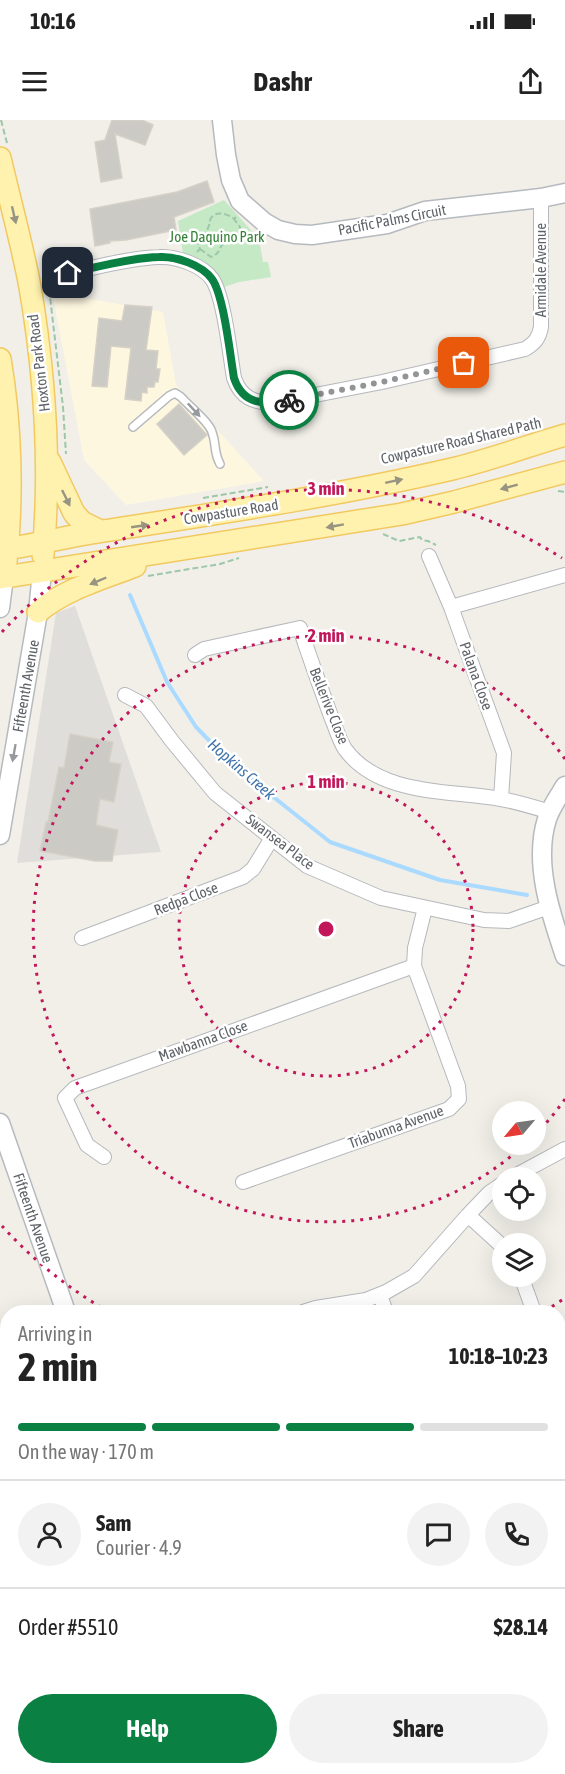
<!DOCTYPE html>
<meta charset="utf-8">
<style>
:root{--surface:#fff;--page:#f2f2f2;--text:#222;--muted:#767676;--line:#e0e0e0;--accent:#0b8043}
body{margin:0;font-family:"Asap Condensed",sans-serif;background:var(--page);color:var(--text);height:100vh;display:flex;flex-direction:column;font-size:22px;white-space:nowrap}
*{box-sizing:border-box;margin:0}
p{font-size:20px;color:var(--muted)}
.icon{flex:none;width:33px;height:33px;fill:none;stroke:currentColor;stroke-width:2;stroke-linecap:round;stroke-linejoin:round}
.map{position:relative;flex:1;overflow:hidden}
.panel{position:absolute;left:0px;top:1185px;width:566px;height:470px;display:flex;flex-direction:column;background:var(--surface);border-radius:24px 24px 0 0;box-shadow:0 6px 24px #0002}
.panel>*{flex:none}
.needle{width:39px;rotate:241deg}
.fabs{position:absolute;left:492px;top:981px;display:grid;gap:12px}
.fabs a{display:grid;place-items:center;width:54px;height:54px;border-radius:50%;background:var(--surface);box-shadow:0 6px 24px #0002;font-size:30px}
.pin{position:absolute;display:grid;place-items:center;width:51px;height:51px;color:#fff;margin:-26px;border-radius:12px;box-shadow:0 3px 9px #0006}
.courier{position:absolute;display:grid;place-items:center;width:60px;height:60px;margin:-30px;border:4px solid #0b8043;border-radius:50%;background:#fff;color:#222;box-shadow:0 2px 8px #0007}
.head em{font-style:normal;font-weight:700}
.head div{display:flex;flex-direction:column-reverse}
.head{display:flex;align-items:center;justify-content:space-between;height:102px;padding:0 18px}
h1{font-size:39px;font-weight:700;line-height:45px}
.bar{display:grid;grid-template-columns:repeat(4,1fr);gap:9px 6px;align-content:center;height:72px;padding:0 18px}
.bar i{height:8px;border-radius:4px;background:var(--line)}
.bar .active{background:var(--accent)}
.bar p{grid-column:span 4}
.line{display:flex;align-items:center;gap:15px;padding:0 18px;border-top:2px solid var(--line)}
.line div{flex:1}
.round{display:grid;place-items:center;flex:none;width:63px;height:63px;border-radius:32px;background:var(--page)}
.button{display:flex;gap:12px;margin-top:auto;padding:12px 18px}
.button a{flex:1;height:69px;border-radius:36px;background:var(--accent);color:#fff;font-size:24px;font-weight:700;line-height:69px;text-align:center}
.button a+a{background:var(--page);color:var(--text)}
.status{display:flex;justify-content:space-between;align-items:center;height:42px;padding:0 30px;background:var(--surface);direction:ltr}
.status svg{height:16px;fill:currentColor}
header{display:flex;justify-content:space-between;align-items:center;height:78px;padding:0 18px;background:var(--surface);font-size:27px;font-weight:700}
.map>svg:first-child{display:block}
.commercial{fill:#fef7e0}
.industrial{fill:#e0deda}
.green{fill:#c5e8c5}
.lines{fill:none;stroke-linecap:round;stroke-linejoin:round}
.stream{stroke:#aadaff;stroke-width:4}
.building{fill:#cccac5;stroke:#d6d1c6;stroke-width:1.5}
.lane-casing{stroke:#b5b8bc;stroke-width:10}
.street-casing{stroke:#b5b8bc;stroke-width:16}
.secondary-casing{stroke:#b6babf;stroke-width:21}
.primary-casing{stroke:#f2c960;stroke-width:24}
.path{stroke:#9cc7a9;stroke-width:2;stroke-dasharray:6 3;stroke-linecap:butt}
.lane{stroke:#fff;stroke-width:7}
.street{stroke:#fff;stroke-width:14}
.secondary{stroke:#fff;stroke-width:18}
.primary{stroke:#fff2af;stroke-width:21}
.oneway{fill:#979581}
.oneway2{fill:#979a9d}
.done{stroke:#929495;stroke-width:6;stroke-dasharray:0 10.8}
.route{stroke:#0b8043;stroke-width:8}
.ring{fill:none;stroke:#c2185b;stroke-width:3;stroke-dasharray:3 6}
.labels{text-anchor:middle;stroke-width:5;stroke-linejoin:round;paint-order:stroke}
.street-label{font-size:15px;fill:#5f6368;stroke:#fff}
.park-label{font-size:15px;fill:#348238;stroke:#fff}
.water-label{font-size:16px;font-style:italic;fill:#4174aa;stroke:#fff}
.centre{fill:#c2185b;stroke:#fff;stroke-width:3}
.ring-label{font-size:18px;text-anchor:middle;font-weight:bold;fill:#c2185b;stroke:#fff;stroke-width:5;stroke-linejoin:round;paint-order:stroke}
</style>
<div class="status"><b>10:16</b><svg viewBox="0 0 49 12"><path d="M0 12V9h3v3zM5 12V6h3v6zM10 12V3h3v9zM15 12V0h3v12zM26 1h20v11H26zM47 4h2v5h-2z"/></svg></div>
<header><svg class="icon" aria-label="menu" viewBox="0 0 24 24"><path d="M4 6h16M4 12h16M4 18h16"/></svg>Dashr<svg class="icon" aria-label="share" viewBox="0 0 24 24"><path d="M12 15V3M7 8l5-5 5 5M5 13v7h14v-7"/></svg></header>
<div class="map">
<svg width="565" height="1654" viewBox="0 0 565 1654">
<rect width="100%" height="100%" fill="#f1efe8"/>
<path class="commercial" d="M52,172L163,192L176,265L264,361L126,385L84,340Z"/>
<path class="industrial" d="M75,486L161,732L17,743L56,493Z"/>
<path class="green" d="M224,80L259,119L263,142H268L271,157L239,162L224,167C214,152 199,140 183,133L178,101Z"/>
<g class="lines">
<path class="stream" d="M130,475L167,562L196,607L232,644L330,722L440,760L527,775"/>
</g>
<path class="building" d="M112,0H142L153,5L145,25L115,14L122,58L101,62L95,22L105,20Z
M207,61L214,82L174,97L176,110L126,120L110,121V123L95,126L90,89L177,72Z
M125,185L152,187L146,230L158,231L156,249H160L158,262H155L154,267H147V273L142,272L141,281L125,279L131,228L111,226L107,267L92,266L99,198L122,201Z
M179,284L207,315L184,335L157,304Z
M70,614L113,622L109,642L121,644L114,682L100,679L96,705L118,710L112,741H95L40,731L46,702H48L59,647L64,648Z"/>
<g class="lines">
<g class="lane-casing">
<path id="lane" d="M133,307L169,276L175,273L181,277C189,286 209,302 212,312C217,325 213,331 220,344"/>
</g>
<g class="street-casing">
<path id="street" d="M68,153C98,147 129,138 159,137C176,136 202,145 212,159C224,176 230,235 234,258C241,278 254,283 274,283L382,262L525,229C535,223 539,218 541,207V78
M429,436L451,487L504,633L501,679
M451,487L565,455
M195,535L204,529L300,508C310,539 321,569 332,599C336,608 339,620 345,629C379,676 450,670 501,679C517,682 534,687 550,692
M125,575L146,586L172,621L215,673L307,746L381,778L484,800L509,801L549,787
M82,818L243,757L253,749L272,718
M104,1037L87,1025L65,978L75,968L414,846
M511,1058L565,1029
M243,1062L449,989L459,979L458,966L414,846L415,828L425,788
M468,1095L502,1126
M521,1156L534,1192
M380,1175L386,1192
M303,1192L316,1188L366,1180L386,1172L414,1156L468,1095L489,1073L502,1064
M558,1262L565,1282
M0,1306L8,1304
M558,1424L565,1421
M0,1463L8,1460
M0,1619L8,1616
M536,1647L540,1654
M373,1654L375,1647"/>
</g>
<g class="secondary-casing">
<path id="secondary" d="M222,0L226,35L231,60L240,81L264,102L278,110L295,114L312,115L387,104L425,91L541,78L565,73
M0,488L4,457
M565,666C559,676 551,687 547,699C533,743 551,795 565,836
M0,715L38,492L42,452
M0,1003L66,1192
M227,1647L229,1654"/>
</g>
<g class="primary-casing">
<path id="primary" d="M0,38C10,81 22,124 30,167C45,255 51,346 43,435
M0,239C11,303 13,378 6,442
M50,342L74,393L82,402L100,411
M0,430C35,425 68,416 103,411C220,393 336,376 452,349C490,340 527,326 565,315
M0,458L402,394L454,382L565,352
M38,492C65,469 102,459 135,446"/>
</g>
<path class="path" d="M1,0L7,23
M200,129L211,137C219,134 218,131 222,125C227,119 235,119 240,112V107L234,99
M197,132L200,129C194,116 205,118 208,108C210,104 209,102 211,98C217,90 228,94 234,99L236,97
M48,170L50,177L63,287L66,334
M558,371L565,372
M203,378L268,367
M383,414L399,421L420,417L422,420L428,421L436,425
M148,456L220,444L239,438"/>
<use href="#lane" class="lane"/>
<use href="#street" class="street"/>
<use href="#secondary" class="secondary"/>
<use href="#primary" class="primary"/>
</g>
<defs><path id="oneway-solid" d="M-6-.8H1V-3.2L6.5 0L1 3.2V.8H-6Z" transform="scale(1.5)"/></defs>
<g class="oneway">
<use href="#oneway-solid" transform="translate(14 95) rotate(77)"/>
<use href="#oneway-solid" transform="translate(394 361) rotate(-12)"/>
<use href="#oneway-solid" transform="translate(509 367) rotate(165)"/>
<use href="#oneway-solid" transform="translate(66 378) rotate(64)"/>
<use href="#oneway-solid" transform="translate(140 406) rotate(-8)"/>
<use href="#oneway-solid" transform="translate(335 406) rotate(170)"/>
<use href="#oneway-solid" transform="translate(98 461) rotate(157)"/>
</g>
<g class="oneway2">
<use href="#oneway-solid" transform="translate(194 290) rotate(47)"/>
<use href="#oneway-solid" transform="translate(14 633) rotate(100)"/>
</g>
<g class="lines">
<path class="done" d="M289,280L382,262L464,243"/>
<path class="route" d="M68,153C98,147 129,138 159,137C176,136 202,145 212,159C224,176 230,235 234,258C243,285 264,285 289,280"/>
</g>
<g class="ring">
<circle cx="326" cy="809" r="147"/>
<path d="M565 979A293 293 0 0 1 537 1013M524 1025A293 293 0 1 1 565 639"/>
<path d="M562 1180A440 440 0 0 1 543 1192M109 1192A440 440 0 0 1 2 1106M2 512A440 440 0 0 1 562 438"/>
</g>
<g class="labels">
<g class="street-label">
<text transform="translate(392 100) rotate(-11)" y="5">Pacific Palms Circuit</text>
<text transform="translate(541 150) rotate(-90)" y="5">Armidale Avenue</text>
<text transform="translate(39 243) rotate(-97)" y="5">Hoxton Park Road</text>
<text transform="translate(461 321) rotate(-13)" y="5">Cowpasture Road Shared Path</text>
<text transform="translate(231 392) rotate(-9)" y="5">Cowpasture Road</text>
<text transform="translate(476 556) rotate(70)" y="5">Palana Close</text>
<text transform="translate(26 566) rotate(-80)" y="5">Fifteenth Avenue</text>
<text transform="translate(329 586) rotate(68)" y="5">Bellerive Close</text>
<text transform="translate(280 722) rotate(37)" y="5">Swansea Place</text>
<text transform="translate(186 779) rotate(-21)" y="5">Redpa Close</text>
<text transform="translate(203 921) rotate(-20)" y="5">Mawbanna Close</text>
<text transform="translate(396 1007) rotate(-20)" y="5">Triabunna Avenue</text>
<text transform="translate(33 1098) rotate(71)" y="5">Fifteenth Avenue</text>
</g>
<g class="park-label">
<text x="217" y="122">Joe Daquino Park</text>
</g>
<g class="water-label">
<text transform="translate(242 649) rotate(41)" y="6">Hopkins Creek</text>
</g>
</g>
<circle cx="326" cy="809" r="9" class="centre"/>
<g class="ring-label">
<text x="326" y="375">3 min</text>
<text x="326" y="522">2 min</text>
<text x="326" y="668">1 min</text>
</g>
</svg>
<div class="fabs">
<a><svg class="needle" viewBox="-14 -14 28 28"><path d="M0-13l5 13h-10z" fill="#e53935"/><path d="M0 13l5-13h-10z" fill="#767676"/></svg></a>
<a><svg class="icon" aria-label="locate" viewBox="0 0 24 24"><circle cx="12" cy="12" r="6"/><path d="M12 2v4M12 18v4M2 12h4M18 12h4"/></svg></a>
<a><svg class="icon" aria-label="layers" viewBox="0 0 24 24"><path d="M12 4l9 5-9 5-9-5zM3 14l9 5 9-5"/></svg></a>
</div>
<div class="pin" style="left:464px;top:243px;background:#ea580c"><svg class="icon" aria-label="bag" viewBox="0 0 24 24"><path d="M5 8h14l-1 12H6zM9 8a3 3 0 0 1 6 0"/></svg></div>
<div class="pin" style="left:68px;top:153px;background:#1f2937"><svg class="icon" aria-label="home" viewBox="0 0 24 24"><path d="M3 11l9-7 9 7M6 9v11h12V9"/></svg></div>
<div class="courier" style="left:289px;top:280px"><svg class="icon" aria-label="bike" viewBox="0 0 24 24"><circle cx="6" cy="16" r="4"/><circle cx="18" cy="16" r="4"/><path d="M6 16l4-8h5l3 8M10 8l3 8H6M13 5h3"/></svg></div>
<section class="panel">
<div class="head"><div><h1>2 min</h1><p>Arriving in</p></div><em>10:18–10:23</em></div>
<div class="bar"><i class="active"></i><i class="active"></i><i class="active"></i><i></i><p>On the way · 170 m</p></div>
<div class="line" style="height:108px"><a class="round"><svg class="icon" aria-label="person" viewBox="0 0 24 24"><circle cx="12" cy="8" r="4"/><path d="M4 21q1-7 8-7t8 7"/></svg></a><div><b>Sam</b><p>Courier · 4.9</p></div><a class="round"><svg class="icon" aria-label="chat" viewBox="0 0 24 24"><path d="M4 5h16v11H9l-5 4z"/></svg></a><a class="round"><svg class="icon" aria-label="phone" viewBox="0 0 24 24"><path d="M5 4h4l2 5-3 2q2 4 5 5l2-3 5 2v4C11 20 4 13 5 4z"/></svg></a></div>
<div class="line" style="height:78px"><div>Order #5510</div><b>$28.14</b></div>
<div class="button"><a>Help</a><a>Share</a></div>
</section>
</div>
